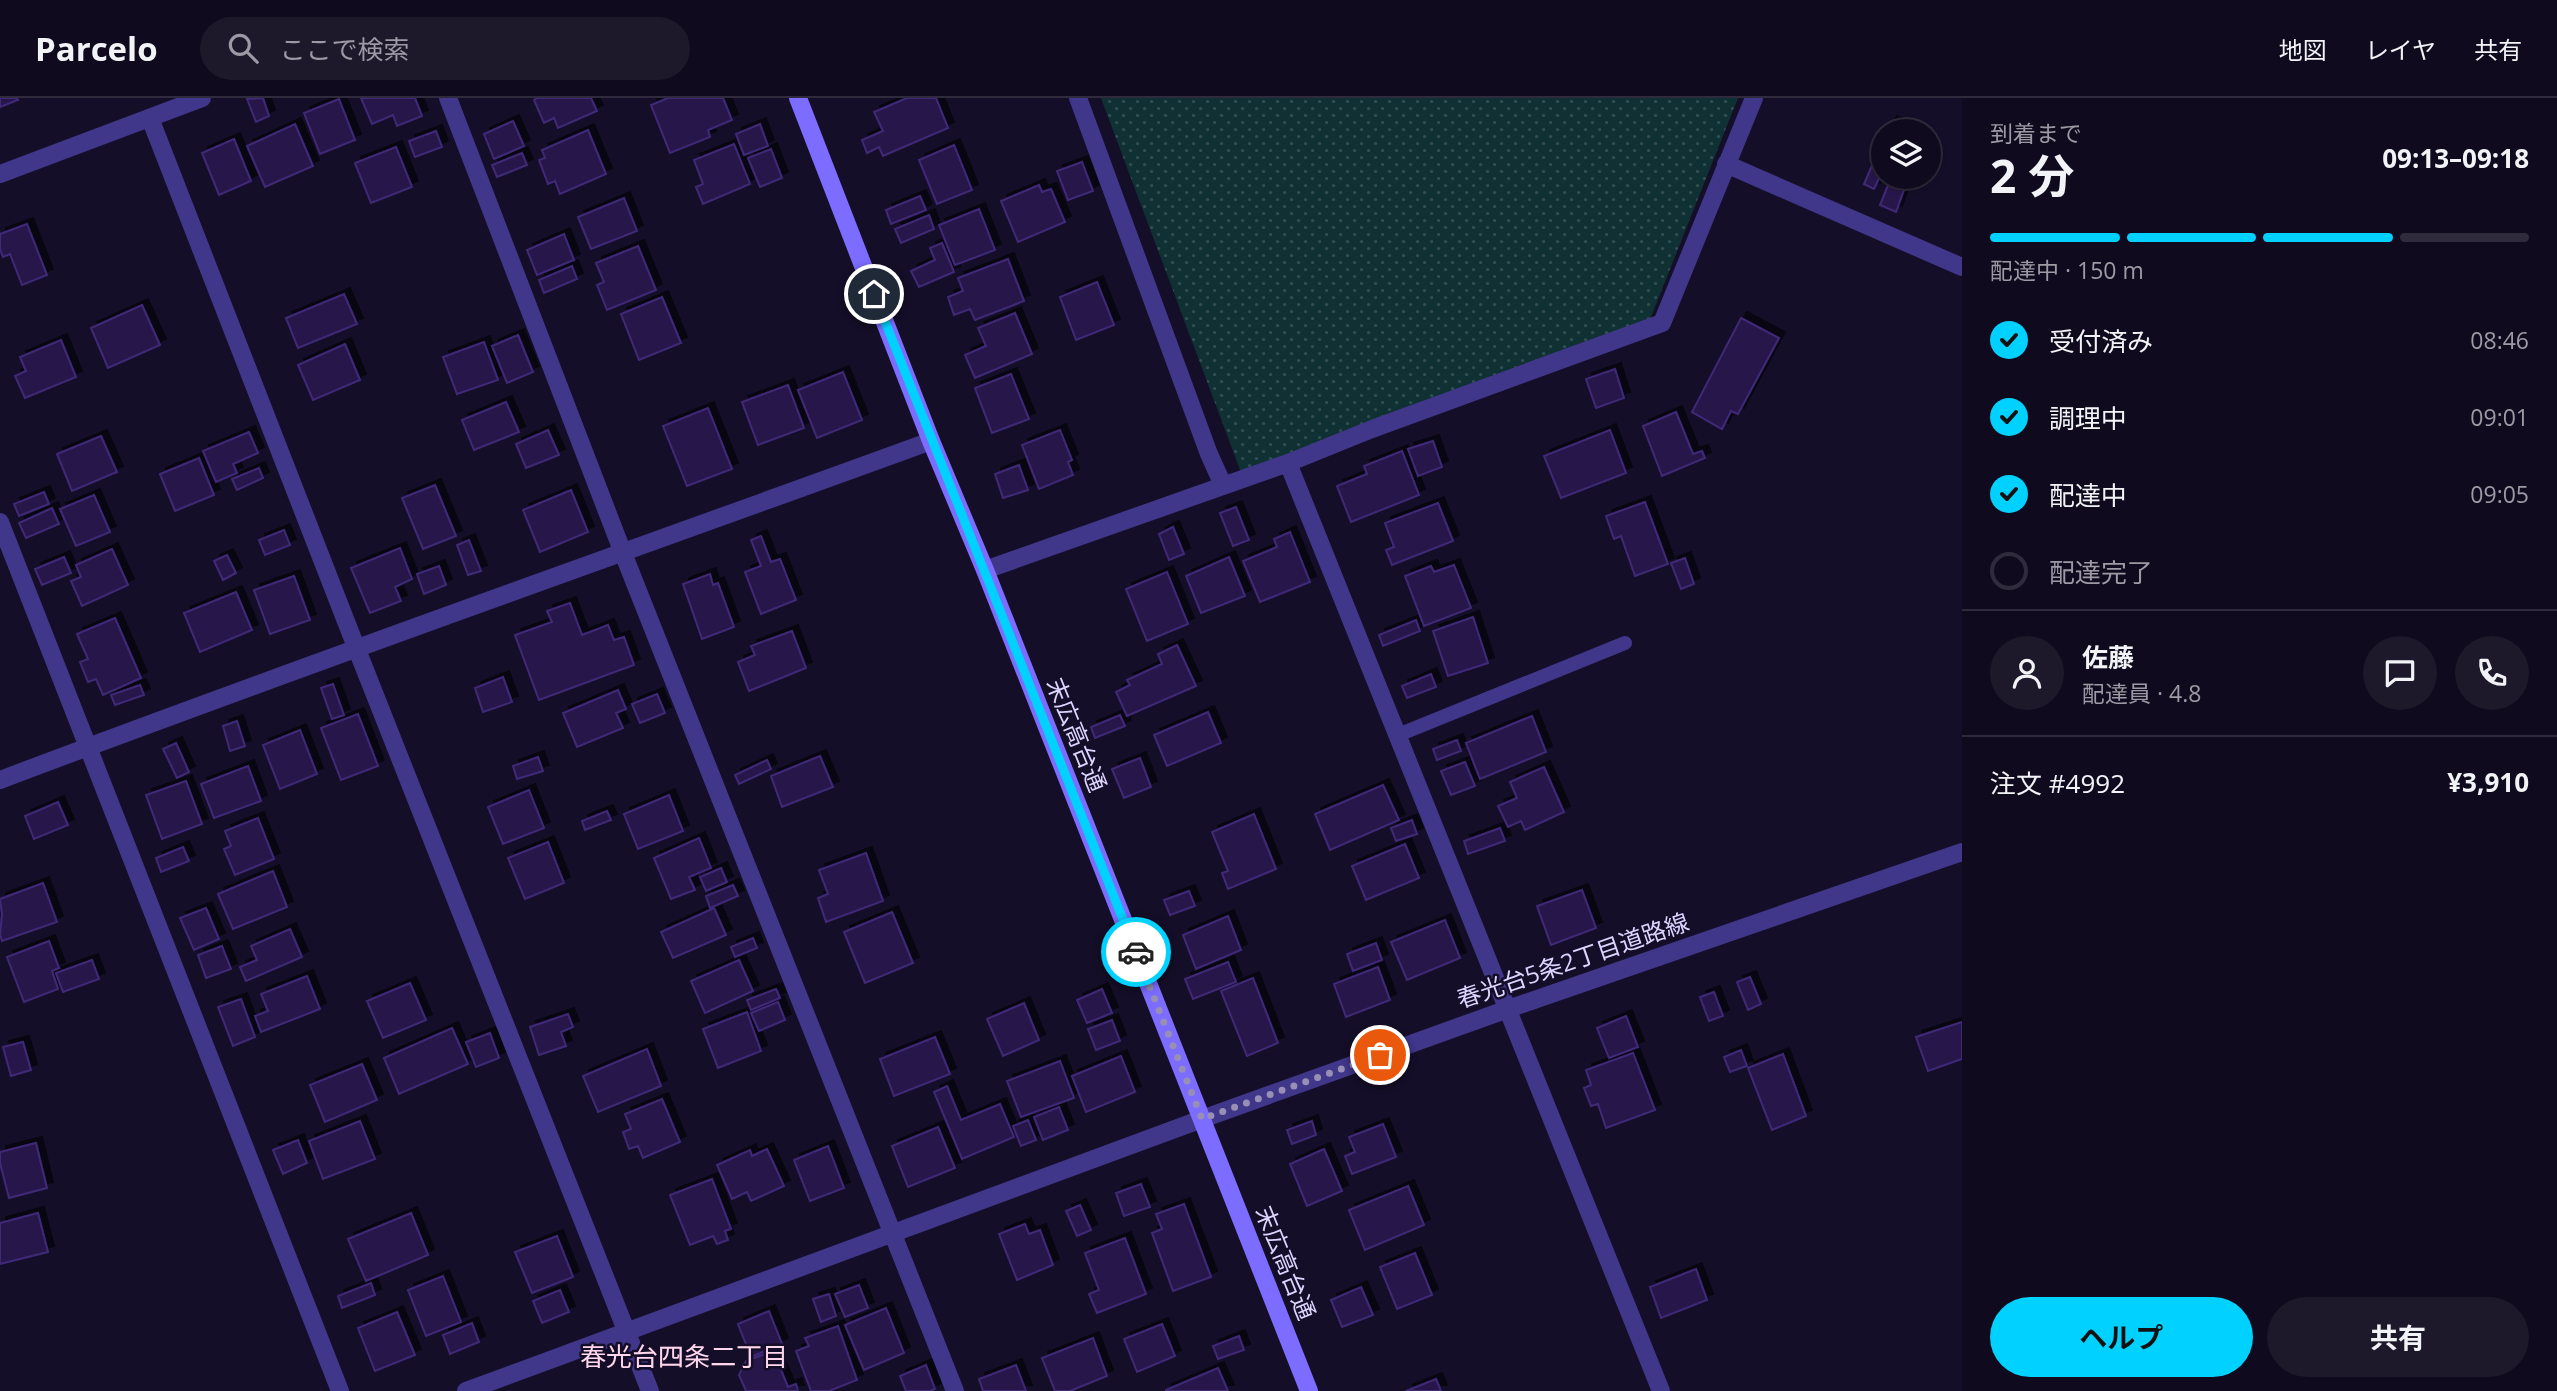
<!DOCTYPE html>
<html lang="ja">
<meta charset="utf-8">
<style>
:root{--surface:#100a1e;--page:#1e182b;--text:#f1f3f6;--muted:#9c9aa4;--line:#302b3c;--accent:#01d1ff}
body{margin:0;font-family:"Open Sans","Noto Sans JP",sans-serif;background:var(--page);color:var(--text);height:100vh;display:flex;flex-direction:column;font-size:26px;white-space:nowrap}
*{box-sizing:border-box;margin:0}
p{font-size:23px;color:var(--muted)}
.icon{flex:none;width:38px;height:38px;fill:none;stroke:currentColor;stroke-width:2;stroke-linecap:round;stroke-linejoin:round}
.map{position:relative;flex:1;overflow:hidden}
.drawer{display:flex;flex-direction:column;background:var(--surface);width:595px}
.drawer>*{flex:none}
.fabs{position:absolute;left:1871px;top:21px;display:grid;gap:14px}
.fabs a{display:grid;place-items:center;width:70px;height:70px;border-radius:50%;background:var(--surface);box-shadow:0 2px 5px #0004,0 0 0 2px var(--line);font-size:35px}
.pin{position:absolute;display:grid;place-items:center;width:60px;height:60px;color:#fff;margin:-30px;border:4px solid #fff;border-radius:50%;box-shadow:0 2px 7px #0007}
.courier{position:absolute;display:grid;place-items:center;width:70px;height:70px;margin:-35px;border:5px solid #01d1ff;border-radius:50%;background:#fff;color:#222;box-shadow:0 2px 9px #0007}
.headline em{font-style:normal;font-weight:700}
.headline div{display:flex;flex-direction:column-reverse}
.headline{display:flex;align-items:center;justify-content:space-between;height:119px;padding:0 28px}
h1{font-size:46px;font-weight:700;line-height:52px}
.bar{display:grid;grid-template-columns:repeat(4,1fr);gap:10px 7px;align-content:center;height:84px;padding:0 28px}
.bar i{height:9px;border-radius:5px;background:var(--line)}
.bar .on{background:var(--accent)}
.bar p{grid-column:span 4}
.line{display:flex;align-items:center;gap:18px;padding:0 28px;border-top:2px solid var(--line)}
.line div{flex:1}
.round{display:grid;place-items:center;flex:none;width:74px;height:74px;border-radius:37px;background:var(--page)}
ol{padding:0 28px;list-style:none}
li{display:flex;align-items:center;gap:21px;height:77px}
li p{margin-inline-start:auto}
li .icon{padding:7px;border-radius:50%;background:var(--accent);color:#111;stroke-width:4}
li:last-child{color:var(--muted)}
li i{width:38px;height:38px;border:4px solid var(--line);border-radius:50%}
.action{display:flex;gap:14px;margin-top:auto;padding:14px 28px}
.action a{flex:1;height:80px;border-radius:42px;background:var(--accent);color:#111;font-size:28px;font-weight:700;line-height:80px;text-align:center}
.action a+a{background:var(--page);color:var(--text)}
header{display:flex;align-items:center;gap:42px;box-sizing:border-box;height:98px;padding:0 35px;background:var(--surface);border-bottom:2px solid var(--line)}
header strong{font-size:33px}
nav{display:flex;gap:38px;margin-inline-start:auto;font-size:24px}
.search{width:490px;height:63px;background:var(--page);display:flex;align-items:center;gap:18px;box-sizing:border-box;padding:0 24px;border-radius:38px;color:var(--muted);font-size:26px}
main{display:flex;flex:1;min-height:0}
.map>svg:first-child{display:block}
.park{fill:url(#park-dots)}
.building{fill:#27194a;stroke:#3f2978;stroke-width:2;filter:url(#shadow)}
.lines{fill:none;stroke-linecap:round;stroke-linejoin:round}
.lane{stroke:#40368a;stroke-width:14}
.street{stroke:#40368a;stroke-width:18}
.secondary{stroke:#7c6cff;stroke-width:18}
.done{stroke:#978fb4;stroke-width:7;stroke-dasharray:0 12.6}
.route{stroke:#01d1ff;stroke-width:9}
.labels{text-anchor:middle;stroke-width:5;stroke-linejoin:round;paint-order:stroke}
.street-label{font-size:24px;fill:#ddd5ff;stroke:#150e28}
.neighbourhood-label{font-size:26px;fill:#ffd7ed;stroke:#150e28}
</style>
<header>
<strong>Parcelo</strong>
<div class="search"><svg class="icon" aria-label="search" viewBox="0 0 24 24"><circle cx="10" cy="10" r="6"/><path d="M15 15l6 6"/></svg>ここで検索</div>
<nav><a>地図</a><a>レイヤ</a><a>共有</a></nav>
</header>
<main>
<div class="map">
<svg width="1962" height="1293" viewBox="0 0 1962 1293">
<defs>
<pattern id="park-dots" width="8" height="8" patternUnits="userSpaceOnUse" patternTransform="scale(1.75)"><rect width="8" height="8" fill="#103133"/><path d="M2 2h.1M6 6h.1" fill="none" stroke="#324e52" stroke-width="1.8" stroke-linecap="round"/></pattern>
<filter id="shadow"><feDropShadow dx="6" dy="-6" stdDeviation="0" flood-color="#0009"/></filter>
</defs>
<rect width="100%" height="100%" fill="#150e28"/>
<path class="park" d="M1101,0H1738L1647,229L1242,377Z"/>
<path class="building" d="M0,0H17L18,2L0,9Z
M263,0L269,18L256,24L247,1Z
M361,0H415L422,18L397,28L393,17L372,26Z
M537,0H591L597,13L558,30L554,20L544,25L534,2Z
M668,0H723L732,22L708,32L710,39L670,55L651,7Z
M907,0H936L948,30L883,58L879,49L867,55L862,42L883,33L874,14Z
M339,1L355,42L320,56L304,15Z
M513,23L524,48L494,61L484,36Z
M1891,24L1912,33H1887Z
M295,26L313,68L265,89L247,48Z
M760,26L768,48L744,57L736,36Z
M588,32L606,76L560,96L555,83L548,86L539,62L545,60L542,52Z
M436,33L442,49L415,59L409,43Z
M234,41L251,83L219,97L202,55Z
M1883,42V72L1874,91L1864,86Z
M734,46L750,86L703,106L696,89L703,86L694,62Z
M954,47L972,92L937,106L919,62Z
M396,49L412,89L371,105L355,65Z
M771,51L782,80L760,89L748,60Z
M522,55L527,67L497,79L492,67Z
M1082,64L1093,93L1068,102L1057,73Z
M1891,80L1906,86L1896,114L1880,107Z
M1039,87L1042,94L1051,91L1065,124L1018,144L1001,103Z
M920,98L926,112L891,126L886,112Z
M624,100L637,133L591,151L578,119Z
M979,111L995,152L955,167L939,127Z
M929,117L934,131L901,145L895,131Z
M27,126L47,177L22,187L10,156L3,159L0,151V136Z
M564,136L574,162L537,177L527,152Z
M942,145L954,174L919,189L911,173L935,162L930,150Z
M638,148L656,192L607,212L597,187L604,184L596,165Z
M1008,161L1024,203L975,222L970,211L954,217L948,199L963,193L958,180Z
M572,168L577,181L544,195L539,182Z
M1097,184L1114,227L1076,242L1060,199Z
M344,196L357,226L298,250L286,220Z
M662,199L681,245L639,262L621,216Z
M142,207L160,247L108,270L91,230Z
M1015,215L1032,256L975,280L965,257L986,248L978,230Z
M1741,220L1779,240L1738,316L1731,313L1722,331L1692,314Z
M518,237L533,274L507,285L492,248Z
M61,242L76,279L25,300L15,278L26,273L20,259Z
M484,244L498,282L457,296L443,259Z
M345,246L360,282L313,302L298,267Z
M1615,271L1624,300L1596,310L1586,281Z
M843,274L862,322L817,340L798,292Z
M1011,276L1029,321L992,335L975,290Z
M788,287L804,330L758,347L742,304Z
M506,304L519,334L474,352L462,322Z
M708,310L732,371L687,388L663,328Z
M1676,314L1693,356L1702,353L1705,360L1662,378L1643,328Z
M548,332L559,357L526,370L516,346Z
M1060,332L1072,362L1068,364L1073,377L1039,391L1022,347Z
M1610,332L1626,375L1561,400L1544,358Z
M249,334L258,355L233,366L237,375L216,384L203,353Z
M101,338L117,374L72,393L57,356Z
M1433,343L1442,369L1418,378L1408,351Z
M1402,353L1419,397L1351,424L1337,388L1367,376L1364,368Z
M199,360L214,397L175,413L160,376Z
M1019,367L1028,392L1003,400L995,376Z
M259,370L263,380L237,392L232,381Z
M435,387L456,438L423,451L402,400Z
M571,392L588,434L540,454L523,412Z
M44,394L49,406L19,418L14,406Z
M94,397L110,434L76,448L60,411Z
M1645,404L1668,466L1635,478L1621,438L1614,441L1606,418Z
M1438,405L1453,443L1392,467L1386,452L1394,449L1385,425Z
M1236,409L1249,442L1233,448L1220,415Z
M52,410L59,426L26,440L19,425Z
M1173,429L1184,456L1169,462L1159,436Z
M284,432L290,447L265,457L259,442Z
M1290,434L1310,484L1260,504L1243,463L1277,449L1274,441Z
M761,438L771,464L780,461L796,502L761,516L745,474L761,468L751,442Z
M469,442L481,473L468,477L457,447Z
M400,450L412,481L395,489L401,503L370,515L351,470Z
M112,451L128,487L82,508L71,483L81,479L76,467Z
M227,457L236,475L223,482L214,463Z
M64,459L71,475L42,487L35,471Z
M1229,459L1245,498L1201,515L1186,478Z
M1685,460L1694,486L1681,491L1671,465Z
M1454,467L1471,510L1424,528L1405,478L1431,468L1434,474Z
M439,468L446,487L424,496L417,476Z
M1167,474L1188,526L1147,543L1126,491Z
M710,476L713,487L718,485L734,529L702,541L683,486Z
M294,478L310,522L270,536L254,492Z
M236,494L252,532L200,554L184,515Z
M570,505L582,537L608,527L614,542L624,539L634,567L539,602L515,537L552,524L547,513Z
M1473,519L1488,565L1448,578L1433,533Z
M115,520L141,580L103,597L96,581L88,584L80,564L88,561L77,536Z
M1416,522L1420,533L1383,548L1379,537Z
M792,533L806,570L749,593L738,564L755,557L751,548Z
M1177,547L1196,588L1127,618L1116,594L1130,587L1127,582L1162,566L1158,556Z
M1431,576L1436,589L1407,600L1402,588Z
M503,579L512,604L483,614L475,590Z
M333,586L344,617L332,621L321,590Z
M140,587L144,597L115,607L111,597Z
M618,592L626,611L616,615L623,630L577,649L563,615Z
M657,596L665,615L640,625L632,606Z
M1208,614L1221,645L1167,668L1154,637Z
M358,616L378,668L341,682L321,630Z
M1120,617L1125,628L1095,640L1091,629Z
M1532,618L1546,654L1480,681L1466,645Z
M237,623L245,648L230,653L223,628Z
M300,632L317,676L280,691L263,647Z
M1457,642L1461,653L1437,662L1433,651Z
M176,645L189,674L177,680L163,651Z
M820,658L833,689L782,709L771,678Z
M538,659L543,673L517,681L513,668Z
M1140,660L1151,689L1124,700L1112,671Z
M767,662L771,671L739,686L735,677Z
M1465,664L1475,688L1451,697L1441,673Z
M248,668L261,703L214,720L201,686Z
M1544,669L1564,714L1525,732L1521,723L1508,729L1498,708L1517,700L1510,684Z
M186,683L202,726L162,741L146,697Z
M1383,687L1399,722L1330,752L1315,716Z
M529,692L544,730L503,746L488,709Z
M669,697L683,733L638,751L624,716Z
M58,704L68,727L34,741L25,718Z
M607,713L611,722L585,732L582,723Z
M1254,716L1276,771L1228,791L1222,775L1228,773L1212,734Z
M258,720L274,761L235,777L224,751L231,748L225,733Z
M1412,722L1417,736L1396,743L1391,730Z
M1500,730L1505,743L1468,756L1464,743Z
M699,740L711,770L689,779L695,792L671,801L654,760Z
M548,744L564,785L525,801L508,760Z
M1405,746L1419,780L1366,802L1352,768Z
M183,749L189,763L161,774L156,760Z
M866,755L883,803L826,824L818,800L828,796L819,772Z
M721,770L727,784L706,793L700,779Z
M273,773L287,809L233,831L218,796Z
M43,785L57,824L2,843L0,837L2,816L0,801Z
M733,787L738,798L710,810L706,798Z
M1582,792L1596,830L1551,847L1537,808Z
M1189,793L1195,808L1170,817L1164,802Z
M206,810L219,841L194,852L180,820Z
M714,810L726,837L673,860L661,834Z
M892,814L913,865L865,885L844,834Z
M1228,818L1241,852L1196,871L1183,837Z
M1445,822L1460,860L1407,882L1391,844Z
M290,831L302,859L246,883L240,869L257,862L251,848Z
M753,840L757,850L735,859L731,849Z
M49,843L59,870L52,873L58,891L24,904L7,859Z
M1376,845L1382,862L1353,873L1347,856Z
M222,848L231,871L206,880L198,857Z
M92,862L99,881L63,894L56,875Z
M739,862L753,893L705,915L691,883Z
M1228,864L1236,884L1193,901L1185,881Z
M1378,869L1390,902L1346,919L1334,886Z
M307,878L320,911L261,934L255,918L268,913L261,896Z
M1750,879L1761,906L1748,912L1737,884Z
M1253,880L1278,945L1247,958L1221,893Z
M410,885L426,922L383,940L367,903Z
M776,891L780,900L751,912L747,902Z
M1102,891L1112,915L1087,925L1077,902Z
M1714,894L1723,918L1709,923L1700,899Z
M241,901L255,939L233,948L218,909Z
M778,904L785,922L759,933L751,915Z
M1024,905L1039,942L1003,958L987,921Z
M747,914L761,953L718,970L703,931Z
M568,916L573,929L561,934L566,948L539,957L530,929Z
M1626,918L1638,949L1609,960L1597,930Z
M1112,922L1120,943L1096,952L1088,931Z
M1962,924V961L1928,973L1916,939Z
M452,930L468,966L399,996L384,960Z
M490,935L499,960L476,969L466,944Z
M935,939L950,976L894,998L880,961Z
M23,944L31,972L11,978L3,949Z
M647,951L661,988L598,1014L583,978Z
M1741,952L1747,968L1730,974L1724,959Z
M1633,955L1655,1012L1606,1030L1598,1006L1591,1008L1584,990L1591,987L1586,972Z
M1783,956L1806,1018L1772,1032L1748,970Z
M1121,958L1135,994L1086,1014L1072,978Z
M1060,963L1074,1000L1021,1019L1007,983Z
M362,966L377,1002L325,1024L310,987Z
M947,988L961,1022L1000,1006L1014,1039L962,1061L934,994Z
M662,1001L680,1044L643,1060L638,1048L629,1051L623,1034L631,1031L625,1016Z
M1059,1009L1068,1032L1043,1042L1034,1019Z
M1028,1022L1036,1042L1021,1048L1013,1028Z
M360,1023L375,1061L323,1081L309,1043Z
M1312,1023L1316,1037L1292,1046L1287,1032Z
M1383,1026L1396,1059L1352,1076L1345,1058L1355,1054L1349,1039Z
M938,1029L955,1070L908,1089L892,1048Z
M298,1042L307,1065L283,1076L273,1052Z
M36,1045L47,1090L9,1100L0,1065V1054Z
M828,1048L844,1090L810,1103L794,1062Z
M767,1051L784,1088L751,1103L747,1094L732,1101L717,1067L750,1052L752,1058Z
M1324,1051L1342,1093L1307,1108L1290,1066Z
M712,1081L731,1131L725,1133L728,1142L717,1146L713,1138L690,1147L670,1097Z
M1141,1086L1150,1109L1124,1118L1116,1095Z
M1408,1088L1424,1127L1365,1152L1349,1112Z
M1184,1106L1211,1179L1173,1193L1152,1135L1162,1131L1156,1116Z
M1080,1107L1091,1132L1077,1138L1066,1113Z
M38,1115L48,1154L0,1166V1125Z
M411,1115L428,1157L366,1183L348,1141Z
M1025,1126L1029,1136L1040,1132L1053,1167L1017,1182L999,1136Z
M557,1138L573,1179L532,1195L515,1154Z
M1125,1140L1146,1196L1097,1215L1089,1196L1099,1192L1085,1155Z
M1415,1155L1432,1197L1397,1211L1380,1169Z
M1696,1171L1707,1202L1661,1220L1650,1189Z
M443,1178L461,1224L426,1238L408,1192Z
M371,1185L375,1197L342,1210L338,1198Z
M859,1187L868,1210L845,1219L835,1196Z
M1361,1189L1373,1217L1342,1229L1331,1202Z
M560,1192L569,1214L542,1225L533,1203Z
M829,1196L836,1218L821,1224L813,1201Z
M886,1210L904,1255L864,1272L845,1227Z
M769,1213L782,1246L751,1259L738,1226Z
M397,1214L415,1257L375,1273L358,1230Z
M472,1225L479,1244L450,1256L443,1237Z
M1162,1226L1175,1258L1137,1274L1124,1241Z
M838,1228L857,1282L829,1293H811L796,1253L809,1248L805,1240Z
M1239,1238L1244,1252L1218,1261L1213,1248Z
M1093,1240L1107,1278L1070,1293H1055L1042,1260Z
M765,1256L768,1266L777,1262L788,1289L796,1286L798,1293H746L739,1277L746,1263Z
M926,1267L935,1291L930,1293H906L900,1278Z
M1016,1267L1026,1293H983L979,1281Z
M1218,1270L1228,1293H1166V1292Z
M1436,1281L1441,1293H1406Z"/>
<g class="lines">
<path class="lane" d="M1398,637L1625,545"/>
<path class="street" d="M448,0L623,455L955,1293
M1078,0L1209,356L1223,387
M150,20L356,549L650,1293
M1726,66L1962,169
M0,76L202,0
M1288,365L1661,1293
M0,424L340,1293
M985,472L1288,365L1372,331L1662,225L1754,0
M0,682C309,565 621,456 931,343
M466,1293L1202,1021L1508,911L1962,754"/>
<path class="secondary" d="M798,0L931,343L985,472L1309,1293"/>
</g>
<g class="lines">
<path class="done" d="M1136,854L1202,1021L1380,957"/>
<path class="route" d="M874,196L1136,854"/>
</g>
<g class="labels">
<g class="street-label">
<text transform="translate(1076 637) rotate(68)" y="8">末広高台通</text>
<text transform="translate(1573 863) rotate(-19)" y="8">春光台5条2丁目道路線</text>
<text transform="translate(1285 1165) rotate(68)" y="8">末広高台通</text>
</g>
<g class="neighbourhood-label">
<text x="684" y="1268">春光台四条二丁目</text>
</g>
</g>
</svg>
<div class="fabs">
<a><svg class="icon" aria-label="layers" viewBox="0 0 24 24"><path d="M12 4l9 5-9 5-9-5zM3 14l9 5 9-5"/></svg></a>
</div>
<div class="pin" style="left:1380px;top:957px;background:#ea580c"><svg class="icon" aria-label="bag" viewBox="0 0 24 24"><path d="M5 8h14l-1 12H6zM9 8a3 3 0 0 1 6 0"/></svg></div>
<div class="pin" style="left:874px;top:196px;background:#1f2937"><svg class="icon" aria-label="home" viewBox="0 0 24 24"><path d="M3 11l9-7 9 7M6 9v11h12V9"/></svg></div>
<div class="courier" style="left:1136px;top:854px"><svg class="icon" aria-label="car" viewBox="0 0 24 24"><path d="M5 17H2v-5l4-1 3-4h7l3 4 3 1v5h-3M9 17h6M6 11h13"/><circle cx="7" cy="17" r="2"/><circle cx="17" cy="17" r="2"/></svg></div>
</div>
<section class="drawer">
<div class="headline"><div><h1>2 分</h1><p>到着まで</p></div><em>09:13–09:18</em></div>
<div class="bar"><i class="on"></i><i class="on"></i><i class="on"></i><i></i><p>配達中 · 150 m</p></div>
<ol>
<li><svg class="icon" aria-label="check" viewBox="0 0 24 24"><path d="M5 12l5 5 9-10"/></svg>受付済み<p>08:46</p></li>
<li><svg class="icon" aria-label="check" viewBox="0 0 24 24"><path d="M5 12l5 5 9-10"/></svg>調理中<p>09:01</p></li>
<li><svg class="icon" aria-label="check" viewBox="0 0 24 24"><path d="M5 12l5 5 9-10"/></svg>配達中<p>09:05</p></li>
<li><i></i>配達完了</li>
</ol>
<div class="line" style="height:126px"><a class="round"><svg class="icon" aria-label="person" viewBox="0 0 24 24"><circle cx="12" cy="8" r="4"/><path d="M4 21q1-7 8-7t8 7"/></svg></a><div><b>佐藤</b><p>配達員 · 4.8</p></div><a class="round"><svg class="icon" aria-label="chat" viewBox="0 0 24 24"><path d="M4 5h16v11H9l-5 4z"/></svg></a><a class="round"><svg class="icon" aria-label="phone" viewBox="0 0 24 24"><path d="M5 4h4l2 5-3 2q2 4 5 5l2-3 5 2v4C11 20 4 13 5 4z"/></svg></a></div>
<div class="line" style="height:91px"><div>注文 #4992</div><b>¥3,910</b></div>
<div class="action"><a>ヘルプ</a><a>共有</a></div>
</section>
</main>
